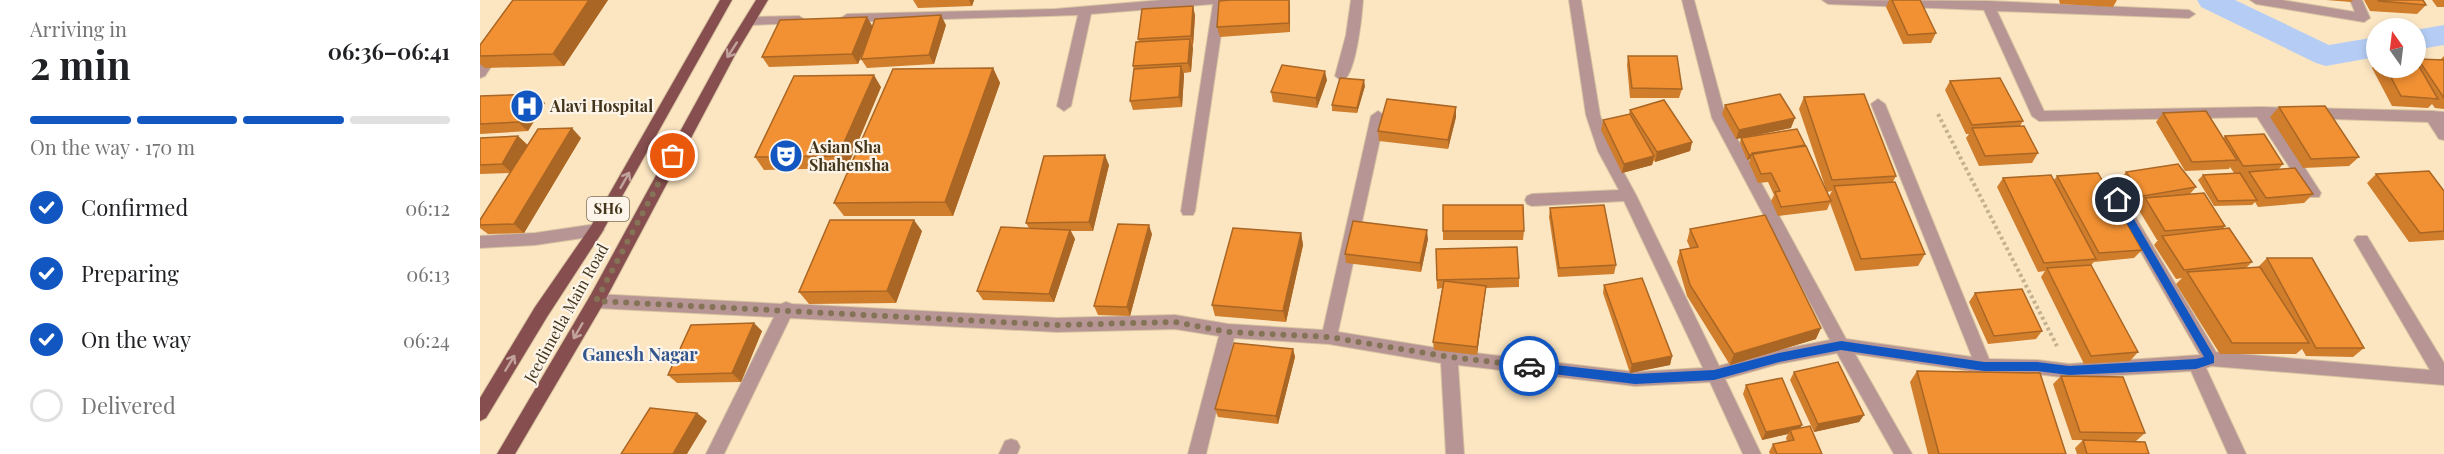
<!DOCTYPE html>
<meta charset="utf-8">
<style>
:root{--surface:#fff;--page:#f2f2f2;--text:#202124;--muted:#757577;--line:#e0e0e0;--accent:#1257c1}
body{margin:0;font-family:"Playfair Display",serif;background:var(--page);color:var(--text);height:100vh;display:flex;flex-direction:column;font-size:22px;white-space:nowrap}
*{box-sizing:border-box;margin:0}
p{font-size:20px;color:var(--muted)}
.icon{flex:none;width:33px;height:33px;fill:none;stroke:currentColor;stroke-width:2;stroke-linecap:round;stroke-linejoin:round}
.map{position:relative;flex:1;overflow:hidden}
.sheet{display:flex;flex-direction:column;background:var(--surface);width:480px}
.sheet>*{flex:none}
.needle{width:39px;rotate:346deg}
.buttons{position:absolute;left:1886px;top:18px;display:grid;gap:12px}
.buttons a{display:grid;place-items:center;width:60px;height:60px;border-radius:50%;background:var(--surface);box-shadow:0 3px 9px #0003;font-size:30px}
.pin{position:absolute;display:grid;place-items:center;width:51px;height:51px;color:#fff;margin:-26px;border:3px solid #fff;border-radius:50%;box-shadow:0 2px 6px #0007}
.courier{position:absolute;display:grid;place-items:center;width:60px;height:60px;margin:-30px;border:4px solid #1257c1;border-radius:50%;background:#fff;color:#222;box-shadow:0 2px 8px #0007}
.headline em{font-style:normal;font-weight:700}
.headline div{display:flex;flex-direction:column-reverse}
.headline{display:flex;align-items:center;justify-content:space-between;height:102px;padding:0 30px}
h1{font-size:39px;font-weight:700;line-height:45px}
.bar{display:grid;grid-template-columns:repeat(4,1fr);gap:9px 6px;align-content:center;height:72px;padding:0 30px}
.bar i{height:8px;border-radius:4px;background:var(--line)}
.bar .on{background:var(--accent)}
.bar p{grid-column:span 4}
ol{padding:0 30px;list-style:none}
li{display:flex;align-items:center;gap:18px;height:66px}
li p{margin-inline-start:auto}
li .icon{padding:6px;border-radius:50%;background:var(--accent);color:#fff;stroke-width:4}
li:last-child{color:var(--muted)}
li i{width:33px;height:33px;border:3px solid var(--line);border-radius:50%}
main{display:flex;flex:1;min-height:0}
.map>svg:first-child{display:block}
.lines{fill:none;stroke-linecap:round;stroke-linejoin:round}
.canal{fill:#b5cdf5;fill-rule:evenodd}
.minor-casing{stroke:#d7c3a1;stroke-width:2}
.primary-casing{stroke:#d7c3a1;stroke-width:2}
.path{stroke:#c4b190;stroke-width:4;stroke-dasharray:3 3;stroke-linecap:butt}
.minor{fill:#b69594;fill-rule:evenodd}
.primary{fill:#864e4e;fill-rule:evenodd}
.wall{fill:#d07d2c}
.shaded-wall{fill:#a96624}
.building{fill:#f29133;stroke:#a96624;stroke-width:1.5}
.oneway{stroke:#c2a29c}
.route{fill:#1257c1}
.done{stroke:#847356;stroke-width:6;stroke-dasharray:0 10.8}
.labels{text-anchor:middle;stroke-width:4.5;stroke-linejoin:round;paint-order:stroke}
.shield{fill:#fdf5e9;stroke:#7b6f5a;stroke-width:1.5}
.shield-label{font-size:15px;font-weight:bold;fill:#43351c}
.poi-label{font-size:16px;font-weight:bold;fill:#43351c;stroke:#fdf5e9;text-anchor:start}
.street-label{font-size:16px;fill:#43351c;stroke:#fdf5e9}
.neighbourhood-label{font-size:18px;font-weight:bold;fill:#34568e;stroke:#fdf5e9}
</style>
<main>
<section class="sheet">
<div class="headline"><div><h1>2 min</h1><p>Arriving in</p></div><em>06:36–06:41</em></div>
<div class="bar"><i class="on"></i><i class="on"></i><i class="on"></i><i></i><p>On the way · 170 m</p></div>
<ol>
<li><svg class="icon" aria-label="check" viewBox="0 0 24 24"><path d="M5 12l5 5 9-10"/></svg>Confirmed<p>06:12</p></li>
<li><svg class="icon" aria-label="check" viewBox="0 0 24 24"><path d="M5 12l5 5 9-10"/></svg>Preparing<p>06:13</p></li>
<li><svg class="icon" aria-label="check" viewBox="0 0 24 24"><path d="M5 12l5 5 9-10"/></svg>On the way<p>06:24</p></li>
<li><i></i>Delivered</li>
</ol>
</section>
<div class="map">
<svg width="1964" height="454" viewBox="0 0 1964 454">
<rect width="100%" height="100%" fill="#fce6c2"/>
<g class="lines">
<path class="canal" d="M1717,0H1755L1849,45L1896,37V57L1846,66L1836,63L1721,7Z
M1964,25V45L1935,50V30Z"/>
<g class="minor-casing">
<path id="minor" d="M682,0H746L715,211L713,215H703L701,211L733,4L611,14L591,106L584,111L577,106L598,15L367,22L361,18L367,14L575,9Z
M871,0H883C882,15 876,77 862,81L855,76L866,35Z
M1089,0H1101L1120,115L1132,151L1156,195L1239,366L1298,350L1350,340L1232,118L1202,0H1214L1246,118L1366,339L1492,357L1391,104L1398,99L1405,104L1509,359L1557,360L1589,364L1720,355L1631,200L1633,196H1643L1736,352L1950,370L1874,240L1877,236H1887L1964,363V385L1731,366L1726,368L1766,454H1748L1711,371L1589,378L1557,374L1504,373L1375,354L1432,454H1414L1357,353L1298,364L1245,379L1281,454H1263L1230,382L1155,386L978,365L984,454H966L961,363L849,344L754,338L726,454H708L739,336L695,329L577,332L310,318L244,454H226L294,317L116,308L110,306L108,301L110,296L116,294L301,304L306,302L312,304L577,318L695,315L748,324L843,330L891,116L898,111L905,116L858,332L969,350L1155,372L1223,368L1144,201L1052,206L1047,204L1045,200L1047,196L1052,194L1139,190L1118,151L1106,115Z
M1342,0L1508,1L1709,10L1715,14L1709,18L1517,11L1564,111L1781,107L1952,111L1964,112V140L1959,139L1948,122L1792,117L1841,193L1839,197H1829L1777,117L1559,121L1552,116L1504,10L1348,4Z
M1770,0H1802L1875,12L1870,0H1882L1890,18L1884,22L1776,4Z
M319,16L325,20L324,23L271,25L265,21L271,17Z
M15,45L22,50L5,76L0,78V62L10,47Z
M116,224L121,226L124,230L121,234L116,236L55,245L0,248V236L55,233Z
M531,439L537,441L540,447L537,454H519L525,441Z"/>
</g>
<g class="primary-casing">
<path id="primary" d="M240,0H252L121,234L67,317L6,418L0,421V398L55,307L111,226Z
M276,0H288L255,55L122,306L35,454H17L110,296L242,55Z"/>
</g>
<path class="path" d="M1458,114L1577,346"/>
<use href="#minor" class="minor"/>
<use href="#primary" class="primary"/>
</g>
<path class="wall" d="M33,0H128L84,66L5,68L0,64V45Z
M433,0H494L492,6L438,8Z
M750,0H809L810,6V32L740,37L737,27Z
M1409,0H1440L1456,33L1451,43L1423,44L1406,7Z
M1579,0H1637L1633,7L1580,4Z
M1846,0H1873L1871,2Z
M1884,0H1943L1946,5L1937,14L1890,11Z
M1952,0H1964V7H1957Z
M713,6L715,16L711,72L704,73V75L702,107L653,110L650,101L654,70L653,66L659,42L658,39Z
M466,25L454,64L387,68L381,59L388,39L378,64L289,67L282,57L392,26Z
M1148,56L1202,89L1199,98H1150L1147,65Z
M1964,56V109L1955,108L1952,104L1948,108L1912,106L1892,68L1896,63V68H1935L1936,61L1938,59L1960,60Z
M513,68L520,83L473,216H364L354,203Z
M847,80L837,108L793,102L791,92Z
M1470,81L1543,121L1540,126L1558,153L1552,163L1499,166L1486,138L1489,134H1486L1465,90Z
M885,86L877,113L852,111V105Z
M401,87L367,168L284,170L275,157Z
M0,96L65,103L48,131L0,134Z
M1324,97L1416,176L1413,182L1445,254L1438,266L1375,271L1350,203L1347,210L1298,216L1291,201L1294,195L1288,182L1278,183L1269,163L1270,159L1267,160L1260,143L1261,138L1256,139L1242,114L1245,105L1311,128L1262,138L1325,145V147L1349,196L1352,191L1347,192L1319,109Z
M976,107V117L968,149L899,141L898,131Z
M1799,107L1879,157L1869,166L1823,168L1790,117Z
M1150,110L1212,142L1210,151L1175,162L1174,160L1172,165L1142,173L1121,130L1123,120L1149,114Z
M1683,113L1743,138L1745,136L1803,164L1798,170L1833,194L1824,203L1778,207L1775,202L1772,205L1734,206L1718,180L1723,175L1754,173L1750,167L1749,169L1705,171L1676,122Z
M38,136L48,145L101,138L44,233L8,234L0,228V220L30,173L0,174V138Z
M629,165L613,231H591L595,239L574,302L503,300L497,291L549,228L546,223Z
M1646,172L1716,187L1710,194L1745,226L1743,229L1772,262L1766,268L1778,267L1787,258L1884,348L1873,357L1826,356L1822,349L1816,354H1740L1696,284L1702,278L1696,279L1674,245L1678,240H1677L1657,207L1659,204L1656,205L1639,181Z
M1896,174L1964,191V240L1929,242L1887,183Z
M1577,176L1662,250L1654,258L1614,262L1611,265L1658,352L1650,361L1604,364L1561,277L1565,271L1558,272L1517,187L1523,178L1574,180Z
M963,205L1044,231L1043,240H963Z
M1070,208L1136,265L1134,274L1078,277L1069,217Z
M1210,229L1336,339L1250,365L1207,296L1197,262L1200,250L1210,248L1207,241Z
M442,231L416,303L329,304L319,292Z
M821,233L823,245L806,322L735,316L732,305Z
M672,234L650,316L618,315L614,306Z
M948,239L941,272L866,263L865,254Z
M956,249L1039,278V287L1006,288L997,355L954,350L953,342L962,288L957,289Z
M1124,285L1192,356L1190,365L1150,373L1123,293Z
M1495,293L1562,331L1556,339L1508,344L1489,302Z
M282,331L261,382L197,383L188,375Z
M813,349L815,357L798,424L738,417L735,409Z
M1437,371L1586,454H1448L1430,382Z
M1314,372L1384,415L1379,422L1334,432L1310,380Z
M1581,376L1665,433L1656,441L1592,440L1573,384Z
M1266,385L1320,428L1342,454H1290L1289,452L1293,444L1307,441L1306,438L1308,434L1282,440L1263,394Z
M1603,440L1669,454H1597L1595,448Z"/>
<path class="shaded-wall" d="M109,0H128L84,66L73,54Z
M489,0H494L492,6Z
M809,0L810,6V32L809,23Z
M713,6L715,16L713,46L711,36Z
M461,15L466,25L454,64L449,55Z
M387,17L393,27L378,64L372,54Z
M710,39L713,48L711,72L708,63Z
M701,66L704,75L702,107L699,97Z
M513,68L520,83L473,216L465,202Z
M845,71L847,80L837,108L836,98Z
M394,75L401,87L367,168L358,156Z
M884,80L885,86L877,113V108Z
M56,94L65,103L48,131L38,122Z
M976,107V117L968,149V140Z
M1315,118L1311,128L1256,139L1259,130Z
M92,128L101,138L44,233L34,224Z
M38,136L48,146L32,173L22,164Z
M1212,142L1210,151L1175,162L1177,152Z
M1272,154L1270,159L1267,160L1269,155Z
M625,155L629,165L613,231L609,222Z
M1174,156L1172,165L1142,173L1144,164Z
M434,220L442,231L416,303L407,291Z
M669,225L672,234L650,316L647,307Z
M590,230L595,239L574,302L569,294Z
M947,230L948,239L941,272L940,263Z
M821,233L823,245L806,322L803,311Z
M1006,286L1005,294L997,355V347Z
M274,323L282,331L261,382L252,373Z
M1341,328L1336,339L1250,365L1254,354Z
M813,349L815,357L798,424L796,416Z
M1192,356L1190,365L1150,373L1152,364Z
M217,413L227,421L207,454H193Z
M1384,415L1379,422L1334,432L1338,424Z
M1322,425L1318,432L1310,430L1308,434L1282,440L1286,432Z"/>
<path class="building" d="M33,0H109L73,54L0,56V45Z
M750,0H809V23L737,27L739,1Z
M1412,0H1440L1456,33L1428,35Z
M1898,0H1943L1946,5L1899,1Z
M713,6L711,36L658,39L662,9Z
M461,15L449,55L381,59L395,19Z
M387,17L372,54L282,57L300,20Z
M710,39L708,63L653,66L656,42Z
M1148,56H1197L1202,89L1152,88Z
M1938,59L1964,60V98Z
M1935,61H1936L1958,99L1921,96L1906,68H1935Z
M802,65L845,71L836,98L791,92Z
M701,66L699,97L650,101L654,69Z
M513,68L465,202L354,203L413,69Z
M394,75L358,156L275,157L314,76Z
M860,78L884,80L877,108L852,105Z
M1520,78L1543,121L1492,125L1470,81Z
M56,94L38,122L0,124V96Z
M1300,94L1315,118L1259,130L1245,105Z
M1384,94L1416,176L1352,180L1324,97Z
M907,99L976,107L968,140L898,131Z
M1184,100L1212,142L1177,152L1150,110Z
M1845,106L1879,157L1831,159L1799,107Z
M1726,111L1757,160L1712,162L1683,113Z
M1150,114L1174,156L1144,164L1123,120Z
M1544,126L1558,153L1505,156L1492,128Z
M92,128L34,224L0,225V220L58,129Z
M1317,129L1325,145L1269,155L1261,138Z
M1784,134L1803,164L1763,166L1745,136Z
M38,136L22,164L0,165V138Z
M1326,146L1351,201L1301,207L1295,192L1300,191L1291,173L1281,174L1272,153Z
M625,155L609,222L546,223L564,156Z
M1698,164L1716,187L1663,196L1646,172Z
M1815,168L1833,194L1786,198L1769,172Z
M1949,171L1964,191V231L1940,233L1896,174Z
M1618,173L1662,250L1619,253L1577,176Z
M1760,173L1777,200L1738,201L1723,175Z
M1571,175L1616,259L1564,263L1523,178Z
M1415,182L1445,254L1381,259L1354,186Z
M1724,193L1745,226L1685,231L1665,198Z
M963,205H1043L1044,231H963Z
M1124,205L1136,265L1079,268L1070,208Z
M1285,215L1341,328L1254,354L1210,285L1200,250L1218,247L1210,229Z
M350,220H434L407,291L319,292Z
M873,221L947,230L940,263L865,254Z
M638,224L669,225L647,307L614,306Z
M521,227L590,230L569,294L497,291Z
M753,228L821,233L803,311L732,305Z
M1749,228L1772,262L1704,270L1682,236Z
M1037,247L1039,278L957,280L956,249Z
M1787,258H1832L1884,348H1836Z
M1611,265L1658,352L1611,356L1567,268Z
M1780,267L1829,343H1752L1707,272Z
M1162,278L1192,356L1152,364L1124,285Z
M964,281L1006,286L997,347L953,342Z
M1542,289L1562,331L1514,336L1495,293Z
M274,323L252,373L188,375L211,325Z
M754,343L813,349L796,416L735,409Z
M1358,362L1384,415L1338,424L1314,372Z
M1437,371L1560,373L1586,454H1459Z
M1581,376L1643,377L1665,433L1600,432Z
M1302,378L1322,425L1286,432L1266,385Z
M170,408L217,413L193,454H141Z
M1330,426L1342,454H1297L1293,444L1314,440L1310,430Z
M1603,440L1665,442L1669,454H1607Z"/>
<defs><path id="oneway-shaft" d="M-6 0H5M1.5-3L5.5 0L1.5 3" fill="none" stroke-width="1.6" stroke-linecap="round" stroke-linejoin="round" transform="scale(1.5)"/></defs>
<g class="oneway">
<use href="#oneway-shaft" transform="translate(252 50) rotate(123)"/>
<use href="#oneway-shaft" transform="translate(145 180) rotate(-60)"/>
<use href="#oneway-shaft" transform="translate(98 331) rotate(120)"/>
<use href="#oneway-shaft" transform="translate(30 363) rotate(-59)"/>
</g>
<path class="route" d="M1638,196L1641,197L1734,356V363L1716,369L1589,375L1557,371H1504L1361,350L1299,362L1234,380L1155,384L1049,371L1043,366L1049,362L1155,374L1234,370L1299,353L1361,341L1504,362H1557L1589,366L1716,359L1724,357L1635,203L1633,200Z"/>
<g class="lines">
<path class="done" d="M193,156L116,301L577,325L695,322L748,332L849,337L969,357L1049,366"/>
</g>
<defs>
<g id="hospital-disc" transform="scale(1.725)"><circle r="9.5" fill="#1257c1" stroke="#fdf5e9"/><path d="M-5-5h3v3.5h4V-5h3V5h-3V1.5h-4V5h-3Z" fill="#fff"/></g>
<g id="theatre-disc" transform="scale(1.725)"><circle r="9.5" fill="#1257c1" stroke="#fdf5e9"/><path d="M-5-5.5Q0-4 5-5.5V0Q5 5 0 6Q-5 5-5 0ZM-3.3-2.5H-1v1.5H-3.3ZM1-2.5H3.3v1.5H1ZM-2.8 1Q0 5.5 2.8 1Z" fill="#fff"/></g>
</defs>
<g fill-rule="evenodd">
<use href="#hospital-disc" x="47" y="106"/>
<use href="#theatre-disc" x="306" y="156"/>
</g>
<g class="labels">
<rect class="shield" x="107" y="197" width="42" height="24" rx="4.5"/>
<g class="shield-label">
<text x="128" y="214">SH6</text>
</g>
<g class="poi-label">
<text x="70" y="112">Alavi Hospital</text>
<text x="329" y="153">Asian Sha<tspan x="329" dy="18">Shahensha</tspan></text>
</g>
<g class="street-label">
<text transform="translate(86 313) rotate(-61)" y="6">Jeedimetla Main Road</text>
</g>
<g class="neighbourhood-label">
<text x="160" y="361">Ganesh Nagar</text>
</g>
</g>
</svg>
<div class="buttons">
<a><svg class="needle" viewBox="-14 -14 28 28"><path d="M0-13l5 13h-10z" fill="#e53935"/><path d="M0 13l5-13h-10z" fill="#757577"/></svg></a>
</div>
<div class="pin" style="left:193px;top:156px;background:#ea580c"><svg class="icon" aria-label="bag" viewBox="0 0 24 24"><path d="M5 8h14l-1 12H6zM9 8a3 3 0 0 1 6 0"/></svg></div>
<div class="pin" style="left:1638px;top:200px;background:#1f2937"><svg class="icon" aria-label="home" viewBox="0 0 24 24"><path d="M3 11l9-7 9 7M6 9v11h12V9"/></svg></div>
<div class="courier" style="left:1049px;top:366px"><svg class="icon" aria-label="car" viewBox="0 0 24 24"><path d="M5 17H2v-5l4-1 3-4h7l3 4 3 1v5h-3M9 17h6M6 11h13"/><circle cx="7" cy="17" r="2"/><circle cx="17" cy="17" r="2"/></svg></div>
</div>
</main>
